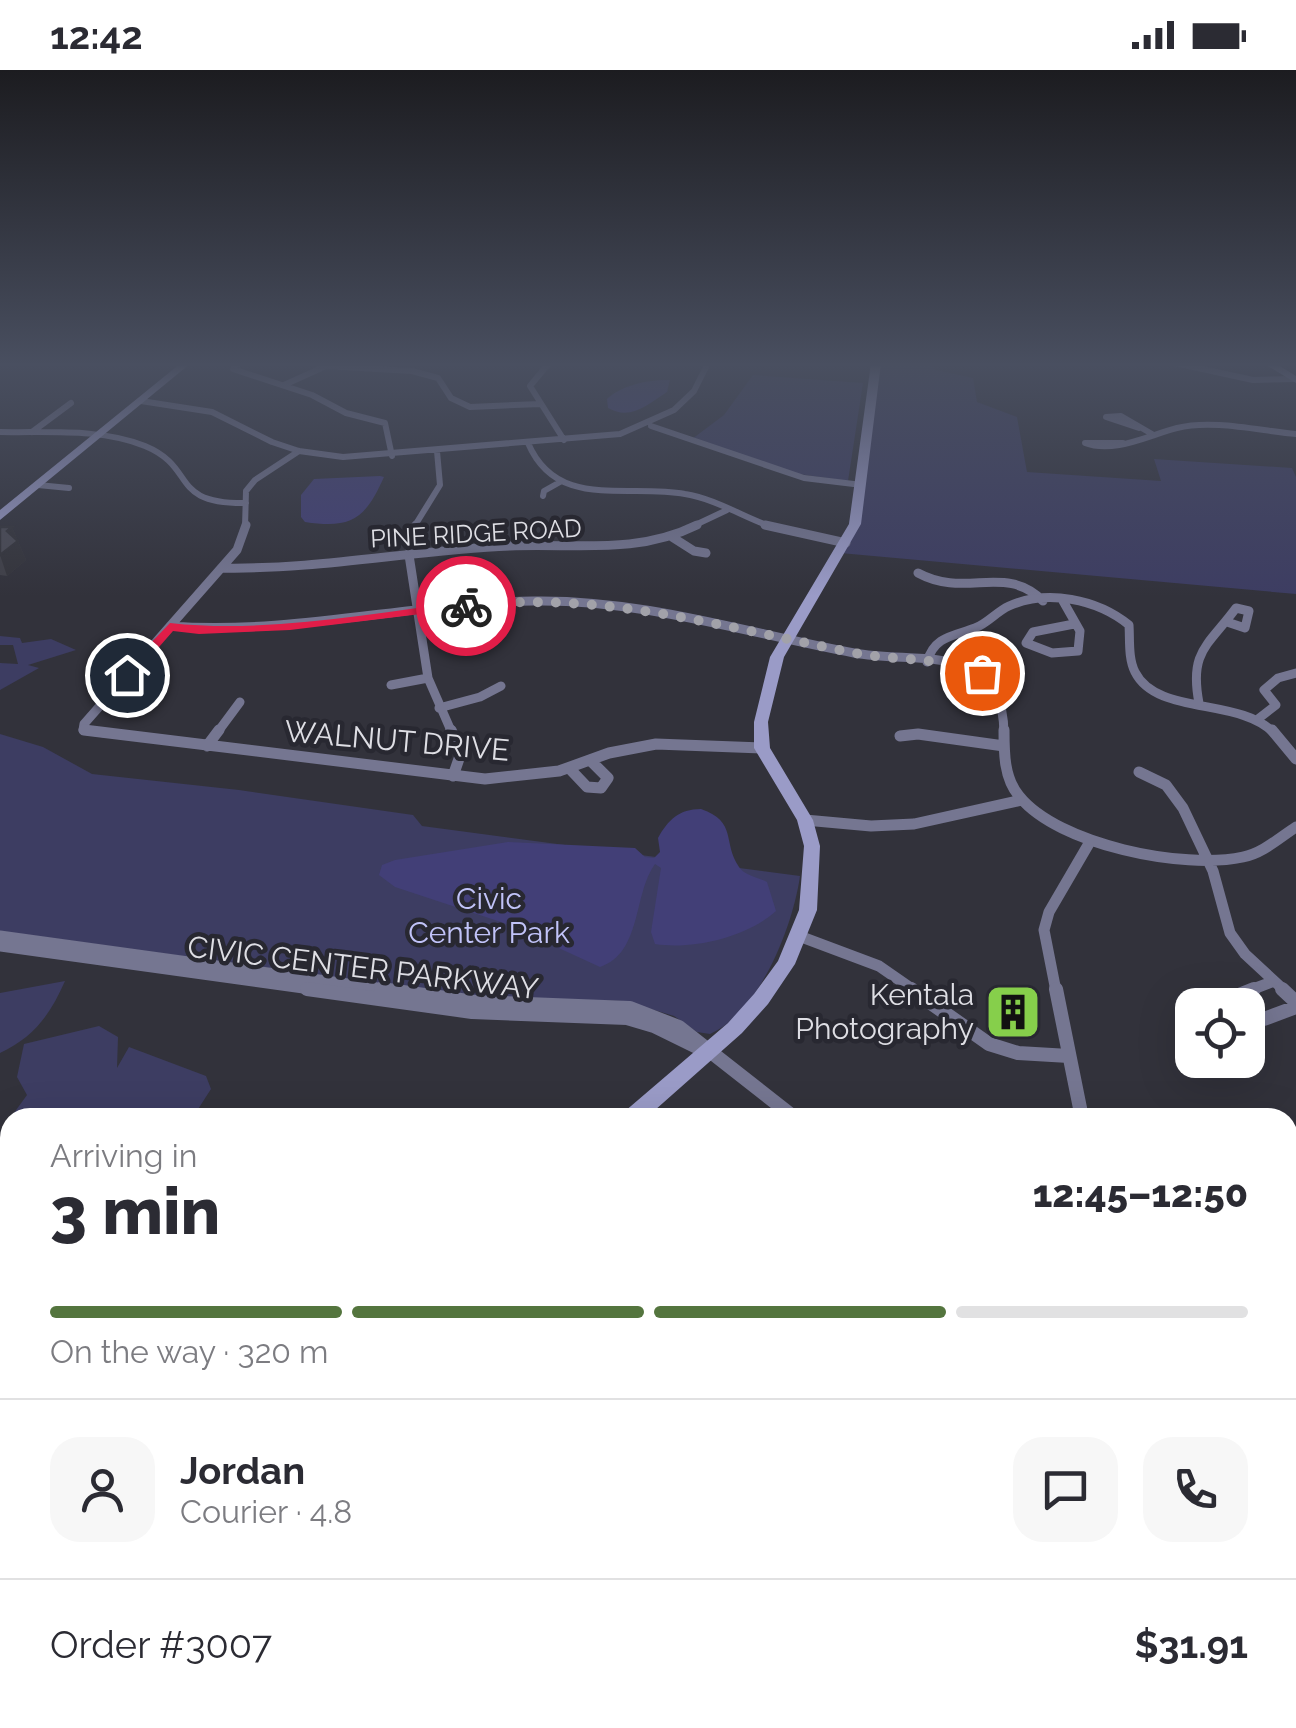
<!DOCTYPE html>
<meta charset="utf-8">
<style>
:root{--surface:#fff;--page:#f7f7f7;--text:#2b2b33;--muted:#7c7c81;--line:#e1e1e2;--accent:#54753e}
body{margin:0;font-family:Raleway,sans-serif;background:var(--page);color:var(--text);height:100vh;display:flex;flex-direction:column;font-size:38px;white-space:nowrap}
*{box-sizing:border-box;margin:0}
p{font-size:32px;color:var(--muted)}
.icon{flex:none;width:55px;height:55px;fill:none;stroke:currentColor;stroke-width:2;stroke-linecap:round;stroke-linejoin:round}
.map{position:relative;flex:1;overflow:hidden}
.side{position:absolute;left:0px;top:1038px;width:1298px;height:622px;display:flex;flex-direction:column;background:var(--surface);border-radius:30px 30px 0 0;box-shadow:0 10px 40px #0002}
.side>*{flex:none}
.buttons{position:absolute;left:1175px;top:918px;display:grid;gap:20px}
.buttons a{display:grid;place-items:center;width:90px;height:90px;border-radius:20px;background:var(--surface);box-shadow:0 10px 40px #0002;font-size:50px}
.pin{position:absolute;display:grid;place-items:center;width:85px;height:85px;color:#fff;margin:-42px;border:5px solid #fff;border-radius:50%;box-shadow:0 2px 10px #0007}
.courier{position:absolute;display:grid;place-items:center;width:100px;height:100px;margin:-50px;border:8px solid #e11d48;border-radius:50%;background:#fff;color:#222;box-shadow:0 2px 12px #0007}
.summary em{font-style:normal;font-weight:800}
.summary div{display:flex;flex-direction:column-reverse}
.summary{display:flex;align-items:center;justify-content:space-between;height:170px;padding:0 50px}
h1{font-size:65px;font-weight:800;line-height:75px}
.bar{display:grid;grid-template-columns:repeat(4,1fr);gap:15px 10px;align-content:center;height:120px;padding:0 50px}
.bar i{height:12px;border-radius:8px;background:var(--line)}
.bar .active{background:var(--accent)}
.bar p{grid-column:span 4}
.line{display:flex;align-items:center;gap:25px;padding:0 50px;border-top:2px solid var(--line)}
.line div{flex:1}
.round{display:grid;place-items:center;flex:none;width:105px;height:105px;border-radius:30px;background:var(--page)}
.status{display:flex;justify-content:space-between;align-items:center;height:70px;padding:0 50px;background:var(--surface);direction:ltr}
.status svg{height:28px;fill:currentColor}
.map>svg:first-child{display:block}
.green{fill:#3d3d62}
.water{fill:#423f77}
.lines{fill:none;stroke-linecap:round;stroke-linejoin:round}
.street-far4{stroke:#757691;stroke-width:6}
.street-far3{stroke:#757691;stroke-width:9}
.street-far2{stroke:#757691;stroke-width:11}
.street-far1{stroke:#757691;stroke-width:14}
.street{stroke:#757691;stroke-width:18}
.secondary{fill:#9a9bc7;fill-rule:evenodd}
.wall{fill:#404048}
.shaded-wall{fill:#34343b}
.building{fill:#4a4a54;stroke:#34343b;stroke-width:2.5}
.route{fill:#e11d48}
.done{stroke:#a2a2a9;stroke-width:10;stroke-dasharray:0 18}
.labels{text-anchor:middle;stroke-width:9;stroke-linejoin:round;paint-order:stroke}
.far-street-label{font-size:25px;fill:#dedee4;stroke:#282831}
.street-label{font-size:30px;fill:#dedee4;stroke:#282831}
.park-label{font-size:30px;fill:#c1c3f8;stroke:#282831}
.poi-label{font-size:30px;fill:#dedee4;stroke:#282831;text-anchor:end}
</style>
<div class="status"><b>12:42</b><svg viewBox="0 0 49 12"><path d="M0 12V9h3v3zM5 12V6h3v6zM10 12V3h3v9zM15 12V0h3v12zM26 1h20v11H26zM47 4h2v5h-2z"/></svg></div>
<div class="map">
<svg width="1296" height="1658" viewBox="0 0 1296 1658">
<rect width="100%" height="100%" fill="#32323b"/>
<path class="green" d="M876,293H928L936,300L973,308L977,332L1017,347L1027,402L1161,411L1154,389L1292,398L1296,407V524L840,483L846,473Z
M753,305L863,313L848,411L792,403L692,369L724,345Z
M0,566L20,568L22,573L51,569L76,580L28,595L39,598L0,620V593L18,594L13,575H0Z
M0,664L43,677L92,704L239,720L413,745L422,756L800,806C793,856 760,942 710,964L697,962L674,946L624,931L485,928L0,861Z
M65,911C50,945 34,967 0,983V923Z
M99,956L118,967L117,998L129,977L206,1006L211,1019L193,1047H11L27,1025L17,1007L24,974Z
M10,1256V1361L0,1366V1268Z
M10,1366V1482L0,1480V1367Z
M706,1650H1101L1103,1658H705Z"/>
<path class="water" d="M670,310L667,322C648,334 631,351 608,338L607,329C621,315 650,309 670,310Z
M380,406L384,407C365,449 352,459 305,452L301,447V425L314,409Z
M701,739C738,752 722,772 739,797C745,806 758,807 767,812L776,841C747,867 693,880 655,874L651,862L661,798L655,794C633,824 642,883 600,897L504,853L395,817L379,805L382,795L395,790L508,772L635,778L645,787L654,788L660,782L658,768C668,750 679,739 701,739Z"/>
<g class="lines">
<path class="street-far4" d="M239,293L233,299L312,325L346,343L385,353L392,386
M549,293L530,316L564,370
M1175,293L1253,310L1296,309
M284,315L326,296L412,301L438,308L451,328L470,337L540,334
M141,331L212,342L272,372L299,381L343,387L620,364L674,340L694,321L708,293
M651,356L804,408L862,415
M1139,358L1106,347L1121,346L1152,364
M0,362C47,363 101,358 145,376C198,398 168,434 246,433
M32,362L71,333
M528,373C557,441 627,413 685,424C716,429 743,447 772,457
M1123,373H1085C1114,384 1149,365 1177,358C1213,349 1260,361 1296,364
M38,415L69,418
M543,426L544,421L560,412
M245,457L246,421L255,410L299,381
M414,457L440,415L437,381
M691,457L727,440"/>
<path class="street-far3" d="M416,455L409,485L428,608L452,663
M765,455L846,473
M672,467L694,481L706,483
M221,498C318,500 413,480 510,476C575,473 636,485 697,455
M918,503C966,529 1005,493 1043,531
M1063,531L1080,561L1078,581L1052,583L1026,573L1033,562L1074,554
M170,556C293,565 410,533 533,531C642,529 747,563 854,583C919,595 1003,570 1004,663
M927,592C934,566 954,566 975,558C988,553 996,542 1009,536C1047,519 1097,529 1129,555C1130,570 1128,588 1135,602C1157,646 1239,627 1274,663
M391,615L428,608
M1199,633C1189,581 1208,576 1236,538L1249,541L1245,558L1227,552
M439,638L480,627L501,616
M1258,649L1276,635L1264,620L1278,608L1296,603
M105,663L83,660L84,654L237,480L246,455
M217,663L240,632"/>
<path class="street-far2" d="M84,660L485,709L559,701L609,683L656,674L762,678
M451,660L461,683L453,706
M1004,660C1004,683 1004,708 1019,726C1058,775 1184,800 1243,787C1263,783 1279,768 1296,757
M1272,660L1296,689
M900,666L918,664L1004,676
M207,676L219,660
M569,698L587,717L601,718L608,708L590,690
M1139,702L1166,715L1183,738L1213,801L1230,863L1245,884L1285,921
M805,750L871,756L914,754L1022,730
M0,866L399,921
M799,866L879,896L915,921
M0,876L325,921
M1056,921L1044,860L1049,842L1091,770
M1248,921L1274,911"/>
<path class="street-far1" d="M307,919L472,942L627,948L654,956L707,982
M381,919L475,932L630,938L679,957L795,1048
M911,919L989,974L1018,983L1069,986
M1056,919L1082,1048
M1282,919L1296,932
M1238,935L1239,925L1254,919
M1248,946L1264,949L1296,937
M1288,1095L1296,1097"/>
<path class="street" d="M1288,1285L1296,1288
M1103,1650V1658
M554,1658L555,1650"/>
<path class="secondary" d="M181,293H191L0,450V440Z
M871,293H881L861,454L784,587L768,652L770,678L813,750L820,776L817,840L795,894L768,934L742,963L646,1048H621L624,1042L728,953L754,924L778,891L799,840L804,776L797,750L754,678V652L770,587L849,454Z
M1263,293H1275L1296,306V313Z
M340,1650H370L368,1658H338Z"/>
</g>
<path class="wall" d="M0,457H12L26,490L7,506L0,505Z
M1000,921L1033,938L1029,948L1019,949L1017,955L1000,954L997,932Z"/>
<path class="shaded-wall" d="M12,457L26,490L7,506L0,485L7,461Z"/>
<path class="building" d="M0,457H12L7,461L18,471L0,485Z
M1000,921L1031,927L1033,938L1020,939L1021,945L1004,943Z
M32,1650H50L77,1656L76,1658H28Z"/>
<linearGradient id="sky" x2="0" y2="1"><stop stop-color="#1c1c20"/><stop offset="0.56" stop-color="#494f60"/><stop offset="1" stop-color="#494f60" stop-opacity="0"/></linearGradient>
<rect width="1296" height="526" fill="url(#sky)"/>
<path class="route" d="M466,532L470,538L290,560L199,564L173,561L132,608L120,605L170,553C267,564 369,543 466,532Z"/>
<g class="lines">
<path class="done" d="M466,536C599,520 724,557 854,583C896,591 941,587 982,603"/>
</g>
<defs>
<g id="building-square" transform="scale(2.875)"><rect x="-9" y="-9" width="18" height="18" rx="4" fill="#86cf4b" stroke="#282831"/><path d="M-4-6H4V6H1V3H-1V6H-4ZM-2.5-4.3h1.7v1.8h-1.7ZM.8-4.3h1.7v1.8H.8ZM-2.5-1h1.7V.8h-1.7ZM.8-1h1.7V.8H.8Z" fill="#111"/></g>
</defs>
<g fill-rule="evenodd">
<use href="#building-square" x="1013" y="942"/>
</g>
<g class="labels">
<g class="far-street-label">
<text transform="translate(476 463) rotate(-3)" y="9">PINE RIDGE ROAD</text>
</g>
<g class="street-label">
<text transform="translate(397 671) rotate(5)" y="10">WALNUT DRIVE</text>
<text transform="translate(363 898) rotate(7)" y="10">CIVIC CENTER PARKWAY</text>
</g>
<g class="park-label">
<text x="489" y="839">Civic<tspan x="489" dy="34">Center Park</tspan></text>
</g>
<g class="poi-label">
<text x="974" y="935">Kentala<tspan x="974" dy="34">Photography</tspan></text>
</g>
</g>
</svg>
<div class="buttons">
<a><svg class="icon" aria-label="locate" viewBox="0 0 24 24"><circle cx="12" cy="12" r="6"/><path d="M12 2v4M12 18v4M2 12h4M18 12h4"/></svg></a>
</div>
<div class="pin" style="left:982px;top:603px;background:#ea580c"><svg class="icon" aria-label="bag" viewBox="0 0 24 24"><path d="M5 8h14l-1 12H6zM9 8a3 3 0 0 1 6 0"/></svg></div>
<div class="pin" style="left:127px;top:605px;background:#1f2937"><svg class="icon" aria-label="home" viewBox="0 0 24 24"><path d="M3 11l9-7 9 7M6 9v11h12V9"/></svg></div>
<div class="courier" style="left:466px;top:536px"><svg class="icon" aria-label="bike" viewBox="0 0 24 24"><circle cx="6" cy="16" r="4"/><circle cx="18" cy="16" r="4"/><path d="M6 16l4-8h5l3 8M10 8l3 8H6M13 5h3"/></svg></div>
<section class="side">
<div class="summary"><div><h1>3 min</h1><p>Arriving in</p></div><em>12:45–12:50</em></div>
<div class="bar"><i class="active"></i><i class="active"></i><i class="active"></i><i></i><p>On the way · 320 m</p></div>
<div class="line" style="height:180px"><a class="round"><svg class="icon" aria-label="person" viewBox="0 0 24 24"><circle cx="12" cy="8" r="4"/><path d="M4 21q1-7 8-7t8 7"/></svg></a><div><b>Jordan</b><p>Courier · 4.8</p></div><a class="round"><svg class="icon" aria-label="chat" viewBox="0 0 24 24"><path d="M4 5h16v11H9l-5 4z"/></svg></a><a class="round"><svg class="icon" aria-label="phone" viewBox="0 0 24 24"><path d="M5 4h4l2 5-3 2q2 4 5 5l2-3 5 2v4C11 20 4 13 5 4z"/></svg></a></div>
<div class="line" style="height:130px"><div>Order #3007</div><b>$31.91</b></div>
</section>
</div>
